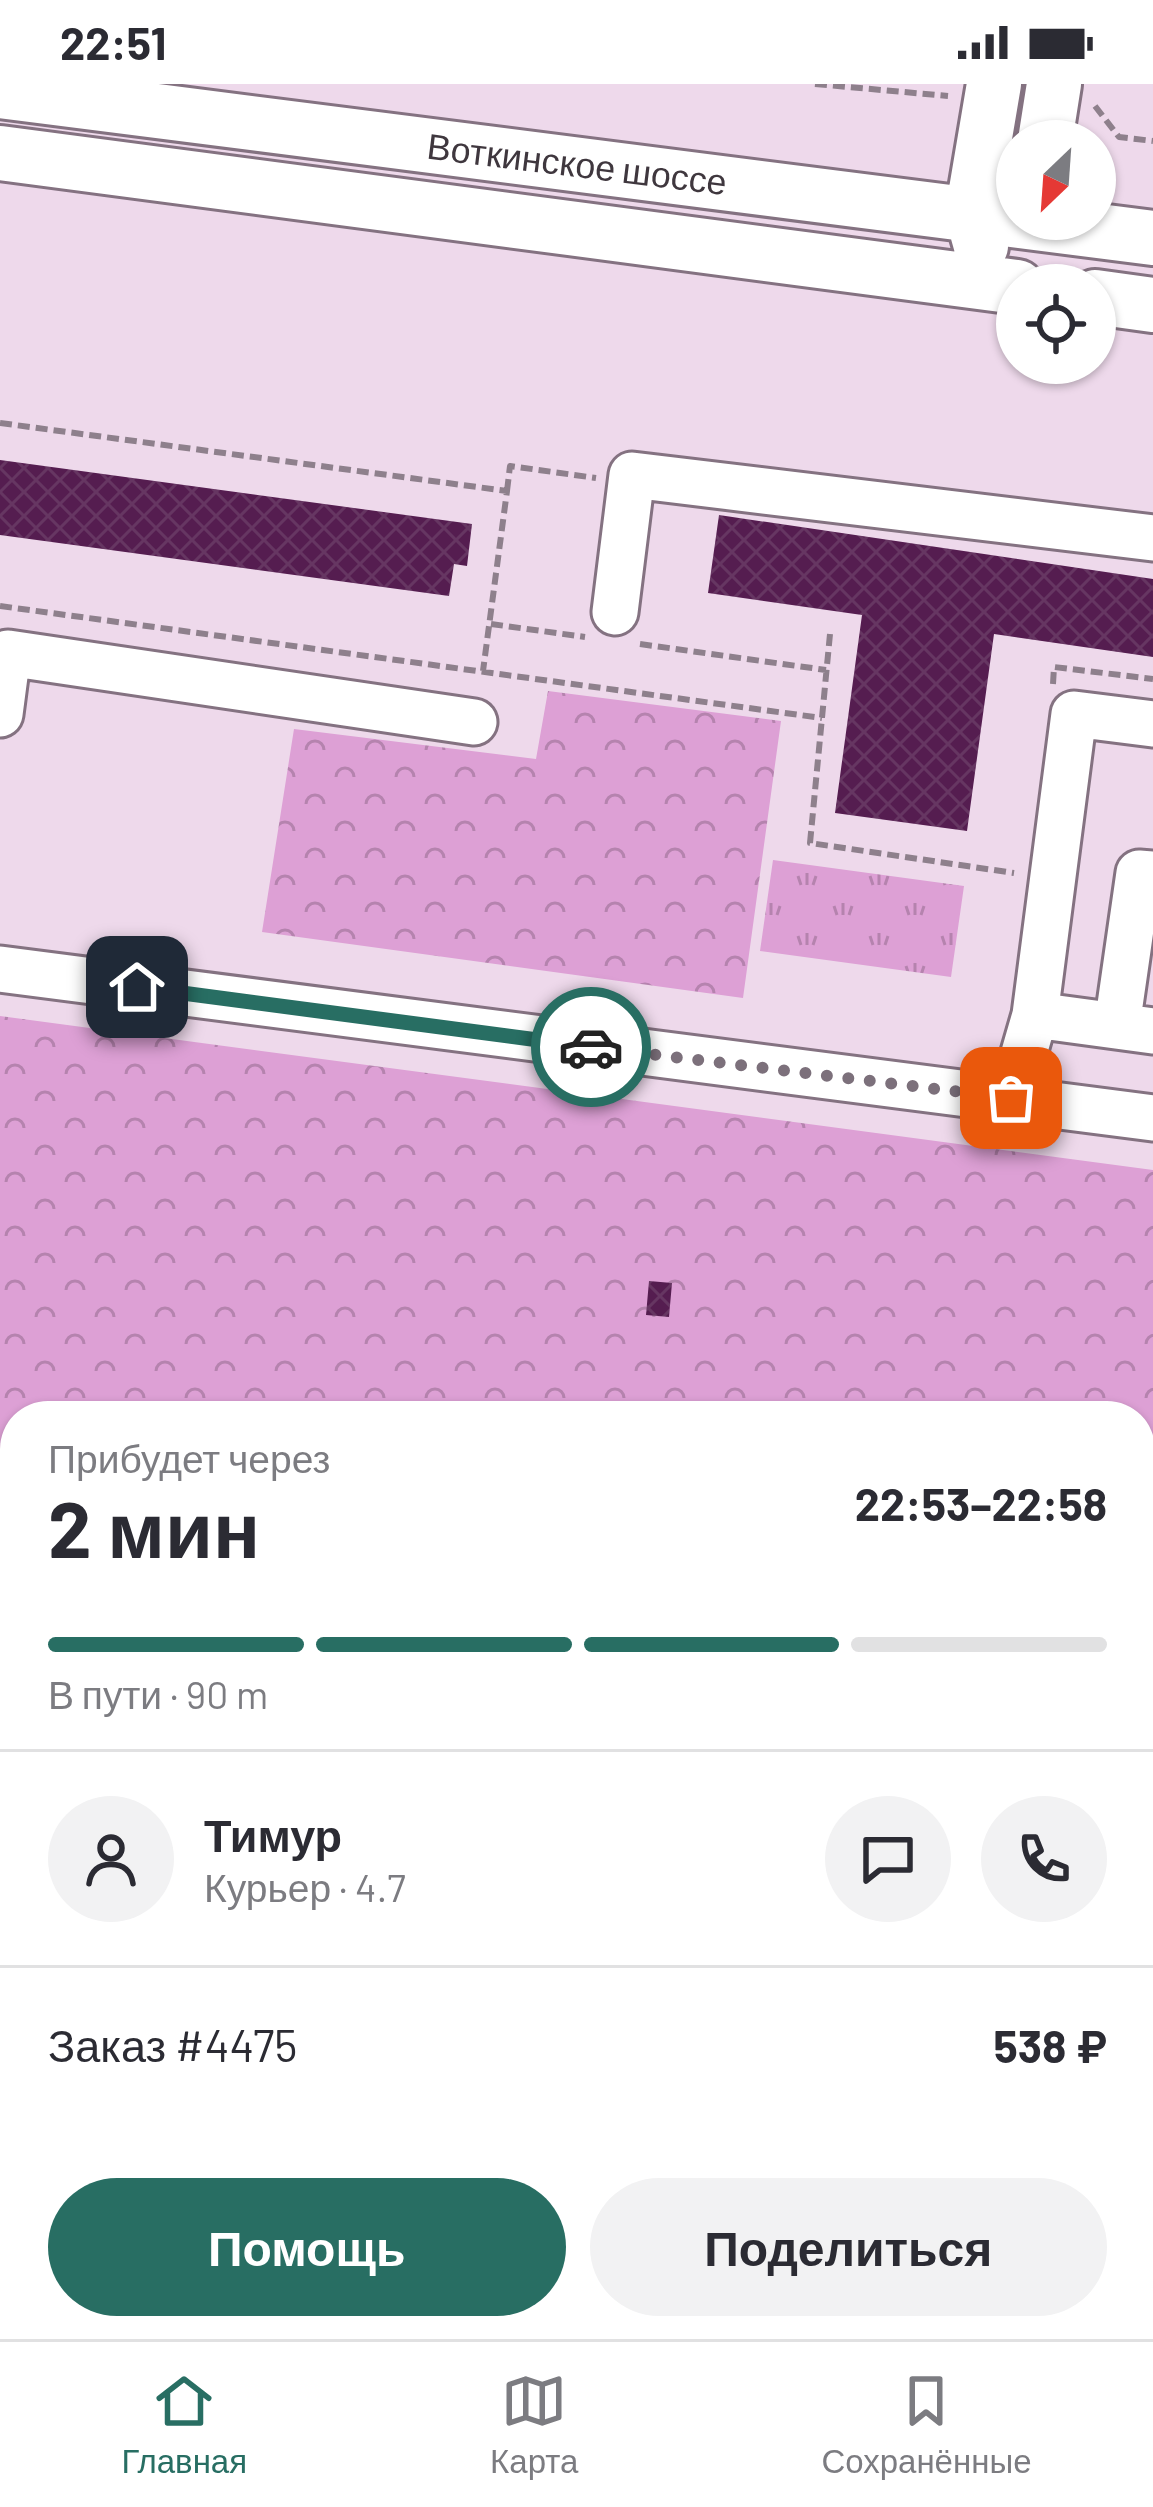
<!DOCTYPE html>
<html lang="ru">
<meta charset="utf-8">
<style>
:root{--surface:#fff;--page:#f2f2f3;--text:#2b2b33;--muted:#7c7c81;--line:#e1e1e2;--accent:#286e63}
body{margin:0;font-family:Barlow,sans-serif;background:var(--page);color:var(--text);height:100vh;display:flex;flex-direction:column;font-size:45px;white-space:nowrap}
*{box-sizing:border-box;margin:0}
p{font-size:39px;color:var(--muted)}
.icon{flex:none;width:66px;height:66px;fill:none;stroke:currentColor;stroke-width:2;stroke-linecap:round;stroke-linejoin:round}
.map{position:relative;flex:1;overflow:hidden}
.sheet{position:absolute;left:0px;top:1317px;width:1155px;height:939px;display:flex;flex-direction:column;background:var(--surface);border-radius:48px 48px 0 0;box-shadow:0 3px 9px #0004}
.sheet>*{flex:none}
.needle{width:78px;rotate:205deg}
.fabs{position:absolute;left:996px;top:36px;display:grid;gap:24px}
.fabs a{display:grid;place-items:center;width:120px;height:120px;border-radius:50%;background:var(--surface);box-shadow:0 3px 9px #0004;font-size:60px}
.pin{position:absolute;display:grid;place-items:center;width:102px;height:102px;color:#fff;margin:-51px;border-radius:24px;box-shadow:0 6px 18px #0006}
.courier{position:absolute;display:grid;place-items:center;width:120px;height:120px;margin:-60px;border:9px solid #286e63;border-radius:50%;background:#fff;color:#222;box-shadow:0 3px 15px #0007}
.head em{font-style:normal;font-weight:700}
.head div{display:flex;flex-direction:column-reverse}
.head{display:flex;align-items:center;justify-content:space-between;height:204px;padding:0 48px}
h1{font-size:78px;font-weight:700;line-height:90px}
.bar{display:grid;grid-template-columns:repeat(4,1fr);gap:18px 12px;align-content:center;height:144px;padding:0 48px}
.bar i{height:15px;border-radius:9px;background:var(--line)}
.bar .active{background:var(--accent)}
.bar p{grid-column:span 4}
.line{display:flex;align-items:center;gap:30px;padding:0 48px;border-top:3px solid var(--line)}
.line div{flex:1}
.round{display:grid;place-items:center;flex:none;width:126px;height:126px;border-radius:63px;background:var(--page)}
.button{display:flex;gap:24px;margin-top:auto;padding:24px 48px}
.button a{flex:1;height:138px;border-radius:72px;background:var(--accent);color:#fff;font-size:48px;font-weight:700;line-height:138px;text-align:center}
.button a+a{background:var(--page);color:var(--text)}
.status{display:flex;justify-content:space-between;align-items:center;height:84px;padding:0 60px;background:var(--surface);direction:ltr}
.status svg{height:33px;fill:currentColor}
.tab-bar{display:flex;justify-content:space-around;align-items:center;height:168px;border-top:3px solid var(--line);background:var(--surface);font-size:33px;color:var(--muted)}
.tab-bar a{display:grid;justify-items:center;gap:6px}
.tab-bar .active{color:var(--accent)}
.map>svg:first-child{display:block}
.built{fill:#e3c9df}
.industrial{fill:url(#industrial-grid)}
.forest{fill:url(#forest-crowns)}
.park{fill:url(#park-tufts)}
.building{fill:url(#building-cross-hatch)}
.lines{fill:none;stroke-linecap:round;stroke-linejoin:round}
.minor-casing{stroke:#847281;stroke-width:51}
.major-casing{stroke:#847281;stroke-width:60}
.path{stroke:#8e808c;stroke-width:6;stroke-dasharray:12 6;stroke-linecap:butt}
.minor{stroke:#fff;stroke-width:45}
.major{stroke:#fff;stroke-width:54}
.done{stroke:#7c707b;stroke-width:12;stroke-dasharray:0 21.6}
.route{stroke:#286e63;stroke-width:15}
.labels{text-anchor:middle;stroke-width:12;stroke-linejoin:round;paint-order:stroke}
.street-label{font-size:36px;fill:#3f373e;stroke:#fff}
</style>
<div class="status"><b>22:51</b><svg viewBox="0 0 49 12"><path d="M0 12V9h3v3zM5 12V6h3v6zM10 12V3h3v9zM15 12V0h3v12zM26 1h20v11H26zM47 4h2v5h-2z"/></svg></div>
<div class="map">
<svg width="1153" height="2255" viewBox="0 0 1153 2255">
<defs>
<pattern id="industrial-grid" width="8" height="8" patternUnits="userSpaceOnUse" patternTransform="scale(3)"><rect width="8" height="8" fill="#e3c9df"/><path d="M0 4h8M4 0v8" fill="none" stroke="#c4adc0"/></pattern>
<pattern id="forest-crowns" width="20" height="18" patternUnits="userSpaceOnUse" patternTransform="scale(3)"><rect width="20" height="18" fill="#dda0d5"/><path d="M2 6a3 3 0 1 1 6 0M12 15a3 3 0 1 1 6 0" fill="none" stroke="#b583ae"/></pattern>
<pattern id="park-tufts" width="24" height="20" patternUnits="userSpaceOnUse" patternTransform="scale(3)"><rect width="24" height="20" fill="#dda0d5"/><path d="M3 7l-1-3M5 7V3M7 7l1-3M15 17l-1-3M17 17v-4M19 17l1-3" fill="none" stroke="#b583ae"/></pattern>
<pattern id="building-cross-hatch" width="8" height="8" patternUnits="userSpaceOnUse" patternTransform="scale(3)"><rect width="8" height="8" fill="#551d50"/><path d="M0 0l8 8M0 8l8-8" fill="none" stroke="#663662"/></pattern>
</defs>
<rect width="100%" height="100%" fill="#eed9eb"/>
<path class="built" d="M1153,1656V1858L1140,1857V1755Z"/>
<path class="industrial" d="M0,2224L15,2225V2241H145L263,2255H0Z"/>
<path class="forest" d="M548,607L781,637L743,914L262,848L294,645L536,675Z
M0,932L1153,1086V1656L1140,1755V1332H15V1786L0,1784Z
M0,1858L15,1860V2225L0,2224Z
M1140,2012L1153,2014V2255H263L145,2241H1140Z"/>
<path class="park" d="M773,776L964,802L951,893L760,867Z"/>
<path class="building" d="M0,376L472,440L467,482L454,480L449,512L0,451Z
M719,431L1153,495V573L994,550L967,747L835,729L862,531L708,509Z
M649,1197L672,1199L669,1233L646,1231Z"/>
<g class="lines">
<g class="minor-casing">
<path id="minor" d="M615,528L632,391L1153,454
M0,630L8,569L474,638
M0,885L1153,1034
M1035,931L1074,630L1153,640
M1117,942L1139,789L1153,790
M1011,1014L1035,931L1153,947"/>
</g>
<g class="major-casing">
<path id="major" d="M0,7L1153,154
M1045,57L1054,0
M0,69L1017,203
M981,162L972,130L994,0
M1095,213L1153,221"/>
</g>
<path class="path" d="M815,0L948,12
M1095,22L1119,53L1153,57
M0,339L507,407L483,587
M507,407L510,382L596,394
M0,522L822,634
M491,540L585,553
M830,550L810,759L1014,789
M640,560L826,586
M1053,600L1054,583L1153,595"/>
<use href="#minor" class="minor"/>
<use href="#major" class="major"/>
</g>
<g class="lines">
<path class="done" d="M591,963L1011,1014"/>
<path class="route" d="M137,903L591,963"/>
</g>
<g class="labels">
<g class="street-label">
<text transform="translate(577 80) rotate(7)" y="13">Воткинское шоссе</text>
</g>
</g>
</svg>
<div class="fabs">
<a><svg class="needle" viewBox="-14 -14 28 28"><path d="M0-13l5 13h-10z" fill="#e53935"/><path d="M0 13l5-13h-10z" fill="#7c7c81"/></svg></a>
<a><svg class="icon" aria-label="locate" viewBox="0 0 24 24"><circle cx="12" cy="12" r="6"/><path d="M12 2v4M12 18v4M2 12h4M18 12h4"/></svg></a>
</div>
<div class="pin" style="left:1011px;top:1014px;background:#ea580c"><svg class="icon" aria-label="bag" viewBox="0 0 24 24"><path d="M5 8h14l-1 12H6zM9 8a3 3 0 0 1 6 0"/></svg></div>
<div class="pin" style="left:137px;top:903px;background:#1f2937"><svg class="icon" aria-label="home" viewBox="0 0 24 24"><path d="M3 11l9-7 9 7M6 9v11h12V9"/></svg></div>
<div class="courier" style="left:591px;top:963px"><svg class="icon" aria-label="car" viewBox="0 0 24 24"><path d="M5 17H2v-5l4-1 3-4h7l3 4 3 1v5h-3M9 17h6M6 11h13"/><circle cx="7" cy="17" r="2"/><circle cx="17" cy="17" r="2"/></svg></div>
<section class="sheet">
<div class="head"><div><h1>2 мин</h1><p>Прибудет через</p></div><em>22:53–22:58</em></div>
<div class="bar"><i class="active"></i><i class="active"></i><i class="active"></i><i></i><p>В пути · 90 m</p></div>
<div class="line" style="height:216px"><a class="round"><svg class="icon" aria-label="person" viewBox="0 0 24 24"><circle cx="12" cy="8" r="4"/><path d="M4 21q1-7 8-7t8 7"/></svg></a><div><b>Тимур</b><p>Курьер · 4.7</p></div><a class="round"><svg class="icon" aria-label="chat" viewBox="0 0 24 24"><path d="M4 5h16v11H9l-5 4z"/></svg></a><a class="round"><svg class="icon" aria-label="phone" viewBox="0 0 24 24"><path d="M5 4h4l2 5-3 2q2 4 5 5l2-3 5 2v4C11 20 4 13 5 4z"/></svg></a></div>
<div class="line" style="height:156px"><div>Заказ #4475</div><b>538 ₽</b></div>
<div class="button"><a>Помощь</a><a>Поделиться</a></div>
</section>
</div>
<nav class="tab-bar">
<a class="active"><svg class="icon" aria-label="home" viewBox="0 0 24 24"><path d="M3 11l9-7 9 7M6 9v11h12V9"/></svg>Главная</a>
<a><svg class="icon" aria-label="map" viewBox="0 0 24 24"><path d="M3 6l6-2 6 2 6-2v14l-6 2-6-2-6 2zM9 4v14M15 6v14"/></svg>Карта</a>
<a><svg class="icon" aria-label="saved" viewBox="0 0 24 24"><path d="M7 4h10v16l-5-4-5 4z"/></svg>Сохранённые</a>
</nav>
